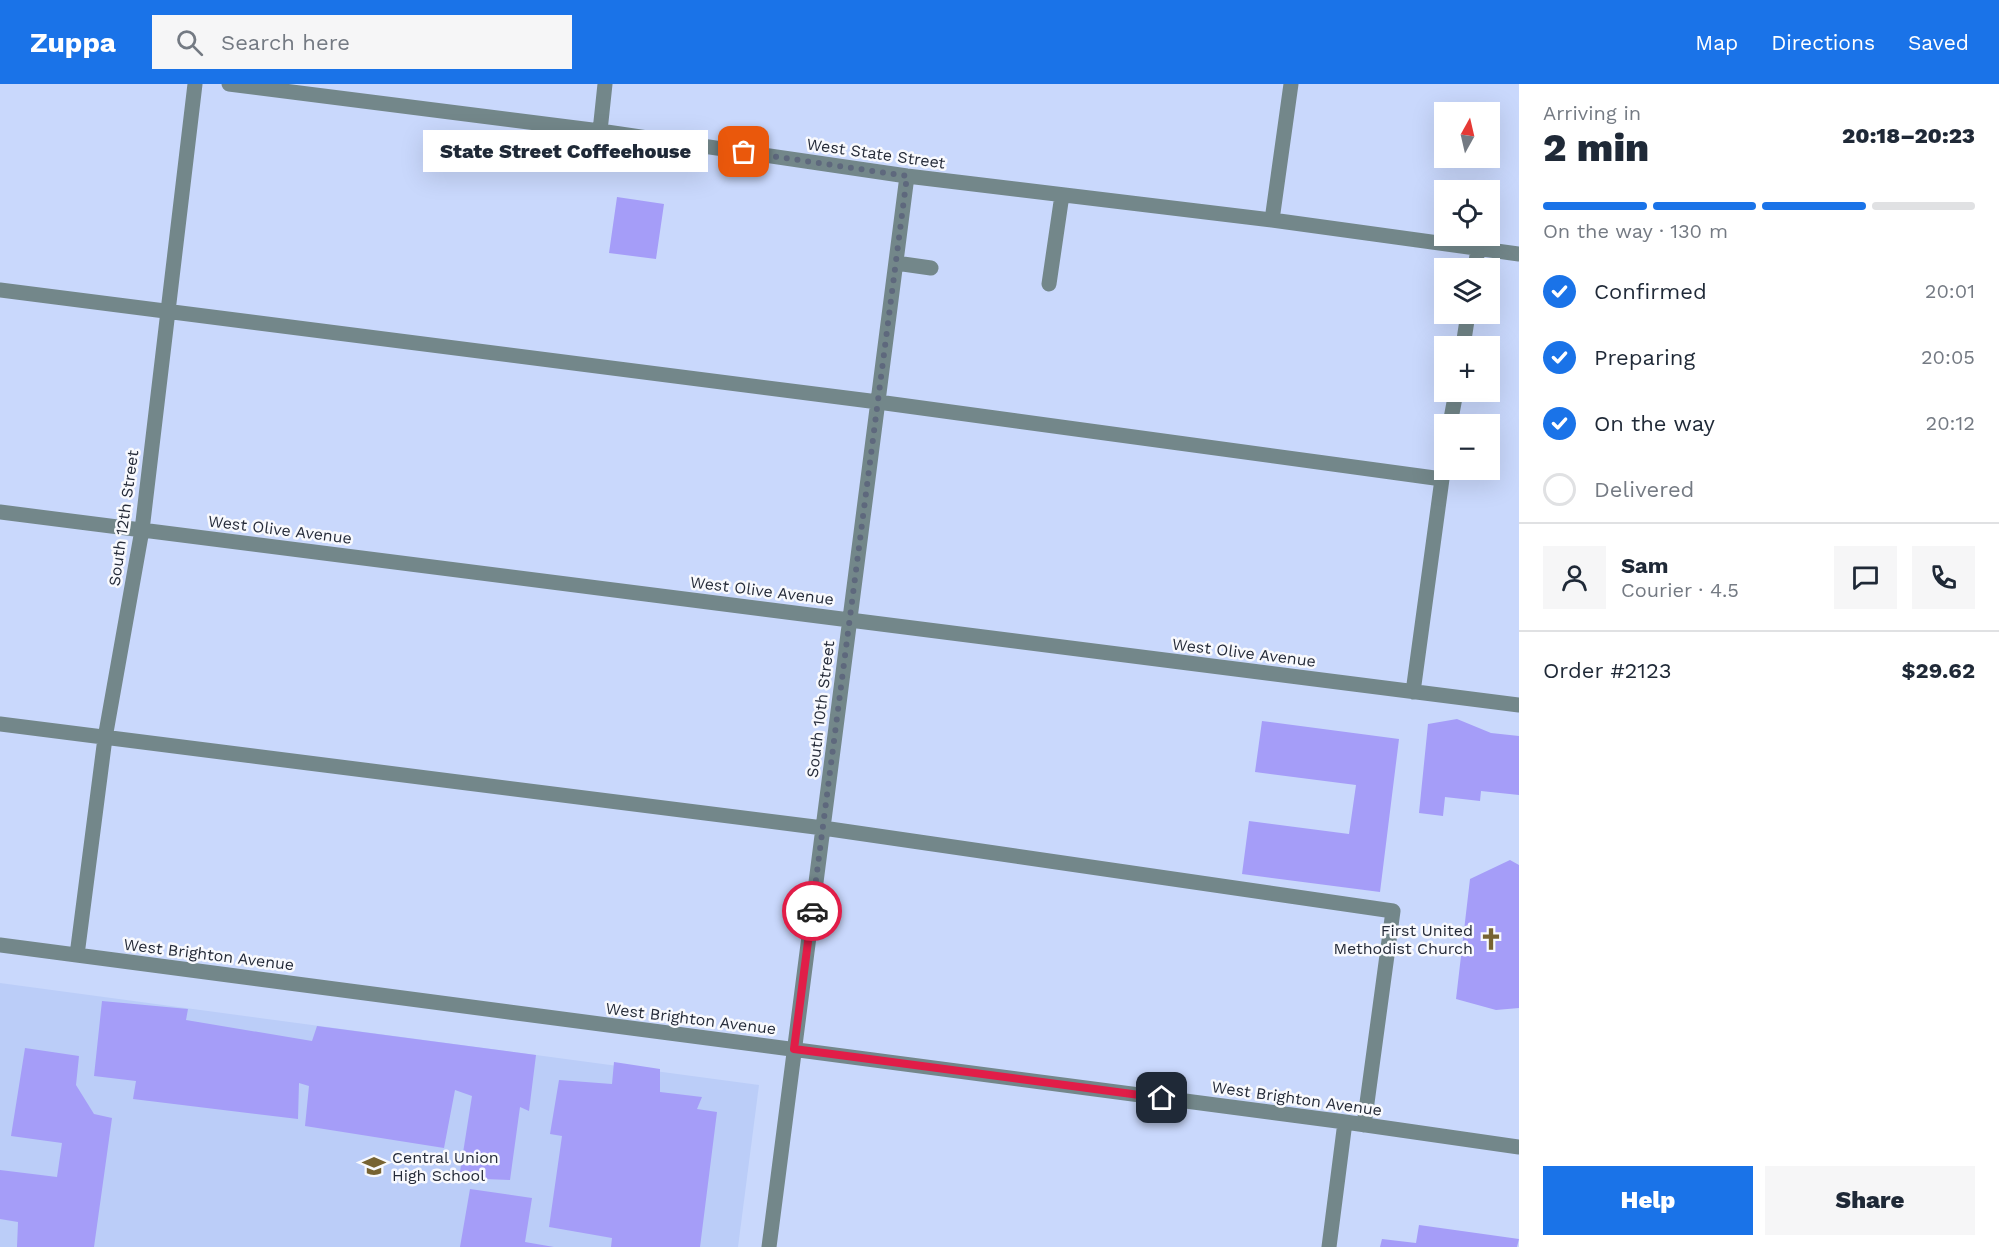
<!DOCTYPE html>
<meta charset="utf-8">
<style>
:root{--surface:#fff;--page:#f6f6f7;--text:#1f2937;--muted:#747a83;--line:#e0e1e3;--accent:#1a73e8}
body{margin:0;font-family:"Work Sans",sans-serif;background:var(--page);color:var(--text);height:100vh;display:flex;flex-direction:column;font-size:22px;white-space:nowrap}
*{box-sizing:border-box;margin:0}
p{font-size:20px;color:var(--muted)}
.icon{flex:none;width:33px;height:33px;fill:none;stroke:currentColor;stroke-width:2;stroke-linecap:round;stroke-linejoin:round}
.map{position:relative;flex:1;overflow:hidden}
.side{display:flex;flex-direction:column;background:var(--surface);width:480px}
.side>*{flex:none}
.needle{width:39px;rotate:8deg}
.tools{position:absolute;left:1434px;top:18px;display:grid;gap:12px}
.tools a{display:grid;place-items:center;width:66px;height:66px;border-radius:0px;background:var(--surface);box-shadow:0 6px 24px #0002;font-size:30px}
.pin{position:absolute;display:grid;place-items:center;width:51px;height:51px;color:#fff;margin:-26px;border-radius:12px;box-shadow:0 3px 9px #0006}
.courier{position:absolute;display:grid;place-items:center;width:60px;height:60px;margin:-30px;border:4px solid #e11d48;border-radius:50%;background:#fff;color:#222;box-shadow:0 2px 8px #0007}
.bubble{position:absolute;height:42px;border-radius:0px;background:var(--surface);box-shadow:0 6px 24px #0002;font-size:20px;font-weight:800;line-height:42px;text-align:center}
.head em{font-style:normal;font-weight:800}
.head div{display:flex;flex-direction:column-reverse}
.head{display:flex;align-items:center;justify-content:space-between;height:102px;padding:0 24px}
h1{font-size:39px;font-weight:800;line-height:45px}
.bar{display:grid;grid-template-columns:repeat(4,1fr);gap:9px 6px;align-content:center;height:72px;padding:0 24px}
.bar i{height:8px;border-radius:4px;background:var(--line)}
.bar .current{background:var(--accent)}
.bar p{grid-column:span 4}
.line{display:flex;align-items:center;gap:15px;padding:0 24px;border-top:2px solid var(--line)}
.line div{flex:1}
.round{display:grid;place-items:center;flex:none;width:63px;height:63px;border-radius:0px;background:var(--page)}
ol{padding:0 24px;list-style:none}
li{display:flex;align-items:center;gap:18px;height:66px}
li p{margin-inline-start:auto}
li .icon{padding:6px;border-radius:50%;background:var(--accent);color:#fff;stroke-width:4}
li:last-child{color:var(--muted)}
li i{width:33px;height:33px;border:3px solid var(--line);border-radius:50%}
.action{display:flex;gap:12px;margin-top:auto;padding:12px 24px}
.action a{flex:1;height:69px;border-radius:0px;background:var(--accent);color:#fff;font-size:24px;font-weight:800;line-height:69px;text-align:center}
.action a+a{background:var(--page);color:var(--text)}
header{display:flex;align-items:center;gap:36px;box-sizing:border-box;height:84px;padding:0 30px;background:var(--accent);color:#fff}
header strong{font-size:28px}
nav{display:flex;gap:33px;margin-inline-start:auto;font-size:21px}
.search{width:420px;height:54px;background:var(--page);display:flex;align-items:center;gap:15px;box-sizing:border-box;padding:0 21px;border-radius:0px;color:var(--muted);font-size:22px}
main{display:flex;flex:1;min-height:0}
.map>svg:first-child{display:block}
.built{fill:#bbcdf8}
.building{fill:#a59df8}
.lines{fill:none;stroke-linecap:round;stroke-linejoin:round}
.minor{stroke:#73878a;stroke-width:15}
.done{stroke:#5e687d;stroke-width:6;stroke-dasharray:0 10.8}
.route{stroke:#e11d48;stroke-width:8}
.labels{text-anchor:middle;stroke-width:5;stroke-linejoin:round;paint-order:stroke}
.street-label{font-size:16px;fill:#252b39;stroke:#f8f9fd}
.poi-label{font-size:16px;fill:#252b39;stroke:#f8f9fd;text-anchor:end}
</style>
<header>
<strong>Zuppa</strong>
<div class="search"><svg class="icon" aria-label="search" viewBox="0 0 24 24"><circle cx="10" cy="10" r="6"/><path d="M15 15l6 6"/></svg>Search here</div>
<nav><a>Map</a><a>Directions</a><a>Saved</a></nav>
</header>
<main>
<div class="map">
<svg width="1519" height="1163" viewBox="0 0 1519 1163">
<rect width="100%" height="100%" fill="#c9d8fc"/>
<path class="built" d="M0,899L759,1001L738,1163H0Z"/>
<path class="building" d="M617,113L664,120L656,175L609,169Z
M1457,635L1491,649L1519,652V711L1481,707L1480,717L1445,713L1443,732L1419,729L1428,640Z
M1262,637L1399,655L1380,808L1242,790L1249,737L1349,750L1356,701L1255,688Z
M1510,776L1519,781V924L1496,926L1456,915L1470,795Z
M102,917L188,925L186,936L312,957L317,942L536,971L529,1027L520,1023L510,1096L459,1094L472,1012L455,1006L444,1064L305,1042L309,1002L299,999L298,1035L133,1015L136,997L94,992Z
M25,964L79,972L76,1001L94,1030L112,1034L94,1163H17L18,1138L0,1135V1086L57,1093L62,1059L11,1052Z
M614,978L660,985V1008L702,1013L697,1025L717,1028L700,1163H611L612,1154L549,1143L562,1052L550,1050L559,996L612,1000Z
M470,1105L532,1114L525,1158L554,1163H460Z
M1419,1141L1519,1155L1517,1163H1380L1382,1155L1416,1159Z"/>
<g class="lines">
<path class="minor" d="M229,0L600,47L907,92L1272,136L1519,170
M600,47L605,0
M1272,136L1291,0
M896,179L931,184
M1475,184L1478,165
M1049,200L1062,111
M0,206L878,318L1442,395L1413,608
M1463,262L1468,230
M1450,340L1456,308
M1442,395L1444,378
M0,428L1519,621
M0,640L823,744L1393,827L1364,1041
M0,861L1345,1038L1519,1063
M77,871L105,654L142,446L195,0
M769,1163L907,92
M1329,1163L1345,1038"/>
</g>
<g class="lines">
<path class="done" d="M744,68L907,92L812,827"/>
<path class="route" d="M812,827L794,965L1162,1014"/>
</g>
<defs>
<g id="church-bare" transform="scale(1.8)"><path d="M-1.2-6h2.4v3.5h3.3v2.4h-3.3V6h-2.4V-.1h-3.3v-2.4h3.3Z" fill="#776332" stroke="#f8f9fd" stroke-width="2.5" paint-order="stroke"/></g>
<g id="school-bare" transform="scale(1.8)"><path d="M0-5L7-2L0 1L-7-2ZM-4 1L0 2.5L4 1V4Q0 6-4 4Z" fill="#776332" stroke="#f8f9fd" stroke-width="2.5" paint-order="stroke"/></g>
</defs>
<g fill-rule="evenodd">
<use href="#church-bare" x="1491" y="855"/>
<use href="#school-bare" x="374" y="1082"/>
</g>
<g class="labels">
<g class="street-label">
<text transform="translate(876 69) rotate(8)" y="6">West State Street</text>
<text transform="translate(123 434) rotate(-82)" y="6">South 12th Street</text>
<text transform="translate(280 445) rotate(7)" y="6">West Olive Avenue</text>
<text transform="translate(762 506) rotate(7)" y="6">West Olive Avenue</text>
<text transform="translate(1244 568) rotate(7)" y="6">West Olive Avenue</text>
<text transform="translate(820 625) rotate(-83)" y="6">South 10th Street</text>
<text transform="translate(209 870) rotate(7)" y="6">West Brighton Avenue</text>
<text transform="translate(691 934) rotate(7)" y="6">West Brighton Avenue</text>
<text transform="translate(1297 1014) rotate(8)" y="6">West Brighton Avenue</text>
</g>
<g class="poi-label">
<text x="1473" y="852">First United<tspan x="1473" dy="18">Methodist Church</tspan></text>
<text x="392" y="1079" text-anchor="start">Central Union<tspan x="392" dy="18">High School</tspan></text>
</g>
</g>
</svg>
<div class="tools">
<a><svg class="needle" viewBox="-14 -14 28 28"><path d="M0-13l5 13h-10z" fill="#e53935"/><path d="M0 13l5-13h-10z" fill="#747a83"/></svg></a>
<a><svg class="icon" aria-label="locate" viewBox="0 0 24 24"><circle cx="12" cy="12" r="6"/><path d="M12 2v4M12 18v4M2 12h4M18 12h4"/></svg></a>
<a><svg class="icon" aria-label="layers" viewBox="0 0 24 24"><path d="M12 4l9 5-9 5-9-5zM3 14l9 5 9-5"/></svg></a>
<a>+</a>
<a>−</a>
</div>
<div class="pin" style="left:744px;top:68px;background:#ea580c"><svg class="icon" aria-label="bag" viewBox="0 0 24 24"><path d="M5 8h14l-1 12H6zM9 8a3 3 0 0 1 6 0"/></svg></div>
<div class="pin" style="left:1162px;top:1014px;background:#1f2937"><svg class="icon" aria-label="home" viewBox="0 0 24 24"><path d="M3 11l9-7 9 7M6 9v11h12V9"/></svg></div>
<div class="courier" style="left:812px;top:827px"><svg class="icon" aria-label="car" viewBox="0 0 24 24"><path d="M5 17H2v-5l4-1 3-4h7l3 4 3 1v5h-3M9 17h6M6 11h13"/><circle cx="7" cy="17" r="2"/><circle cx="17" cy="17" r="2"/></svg></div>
<div class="bubble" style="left:423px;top:46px;width:285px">State Street Coffeehouse</div>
</div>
<section class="side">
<div class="head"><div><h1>2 min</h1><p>Arriving in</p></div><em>20:18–20:23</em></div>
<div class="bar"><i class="current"></i><i class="current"></i><i class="current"></i><i></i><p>On the way · 130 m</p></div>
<ol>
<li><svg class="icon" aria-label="check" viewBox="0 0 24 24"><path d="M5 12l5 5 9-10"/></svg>Confirmed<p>20:01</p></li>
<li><svg class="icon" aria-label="check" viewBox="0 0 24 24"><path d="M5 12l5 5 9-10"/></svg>Preparing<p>20:05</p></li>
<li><svg class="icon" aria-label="check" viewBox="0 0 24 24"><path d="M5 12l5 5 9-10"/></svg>On the way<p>20:12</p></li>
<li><i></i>Delivered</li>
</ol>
<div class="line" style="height:108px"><a class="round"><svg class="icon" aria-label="person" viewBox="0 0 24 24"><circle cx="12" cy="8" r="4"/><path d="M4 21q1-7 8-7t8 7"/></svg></a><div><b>Sam</b><p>Courier · 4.5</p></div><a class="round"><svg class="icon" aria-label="chat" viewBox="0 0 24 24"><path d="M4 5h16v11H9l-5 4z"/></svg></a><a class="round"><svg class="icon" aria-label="phone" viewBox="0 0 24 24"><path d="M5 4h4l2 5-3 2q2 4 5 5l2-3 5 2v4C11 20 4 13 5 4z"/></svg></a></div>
<div class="line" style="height:78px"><div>Order #2123</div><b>$29.62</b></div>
<div class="action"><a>Help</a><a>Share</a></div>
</section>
</main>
